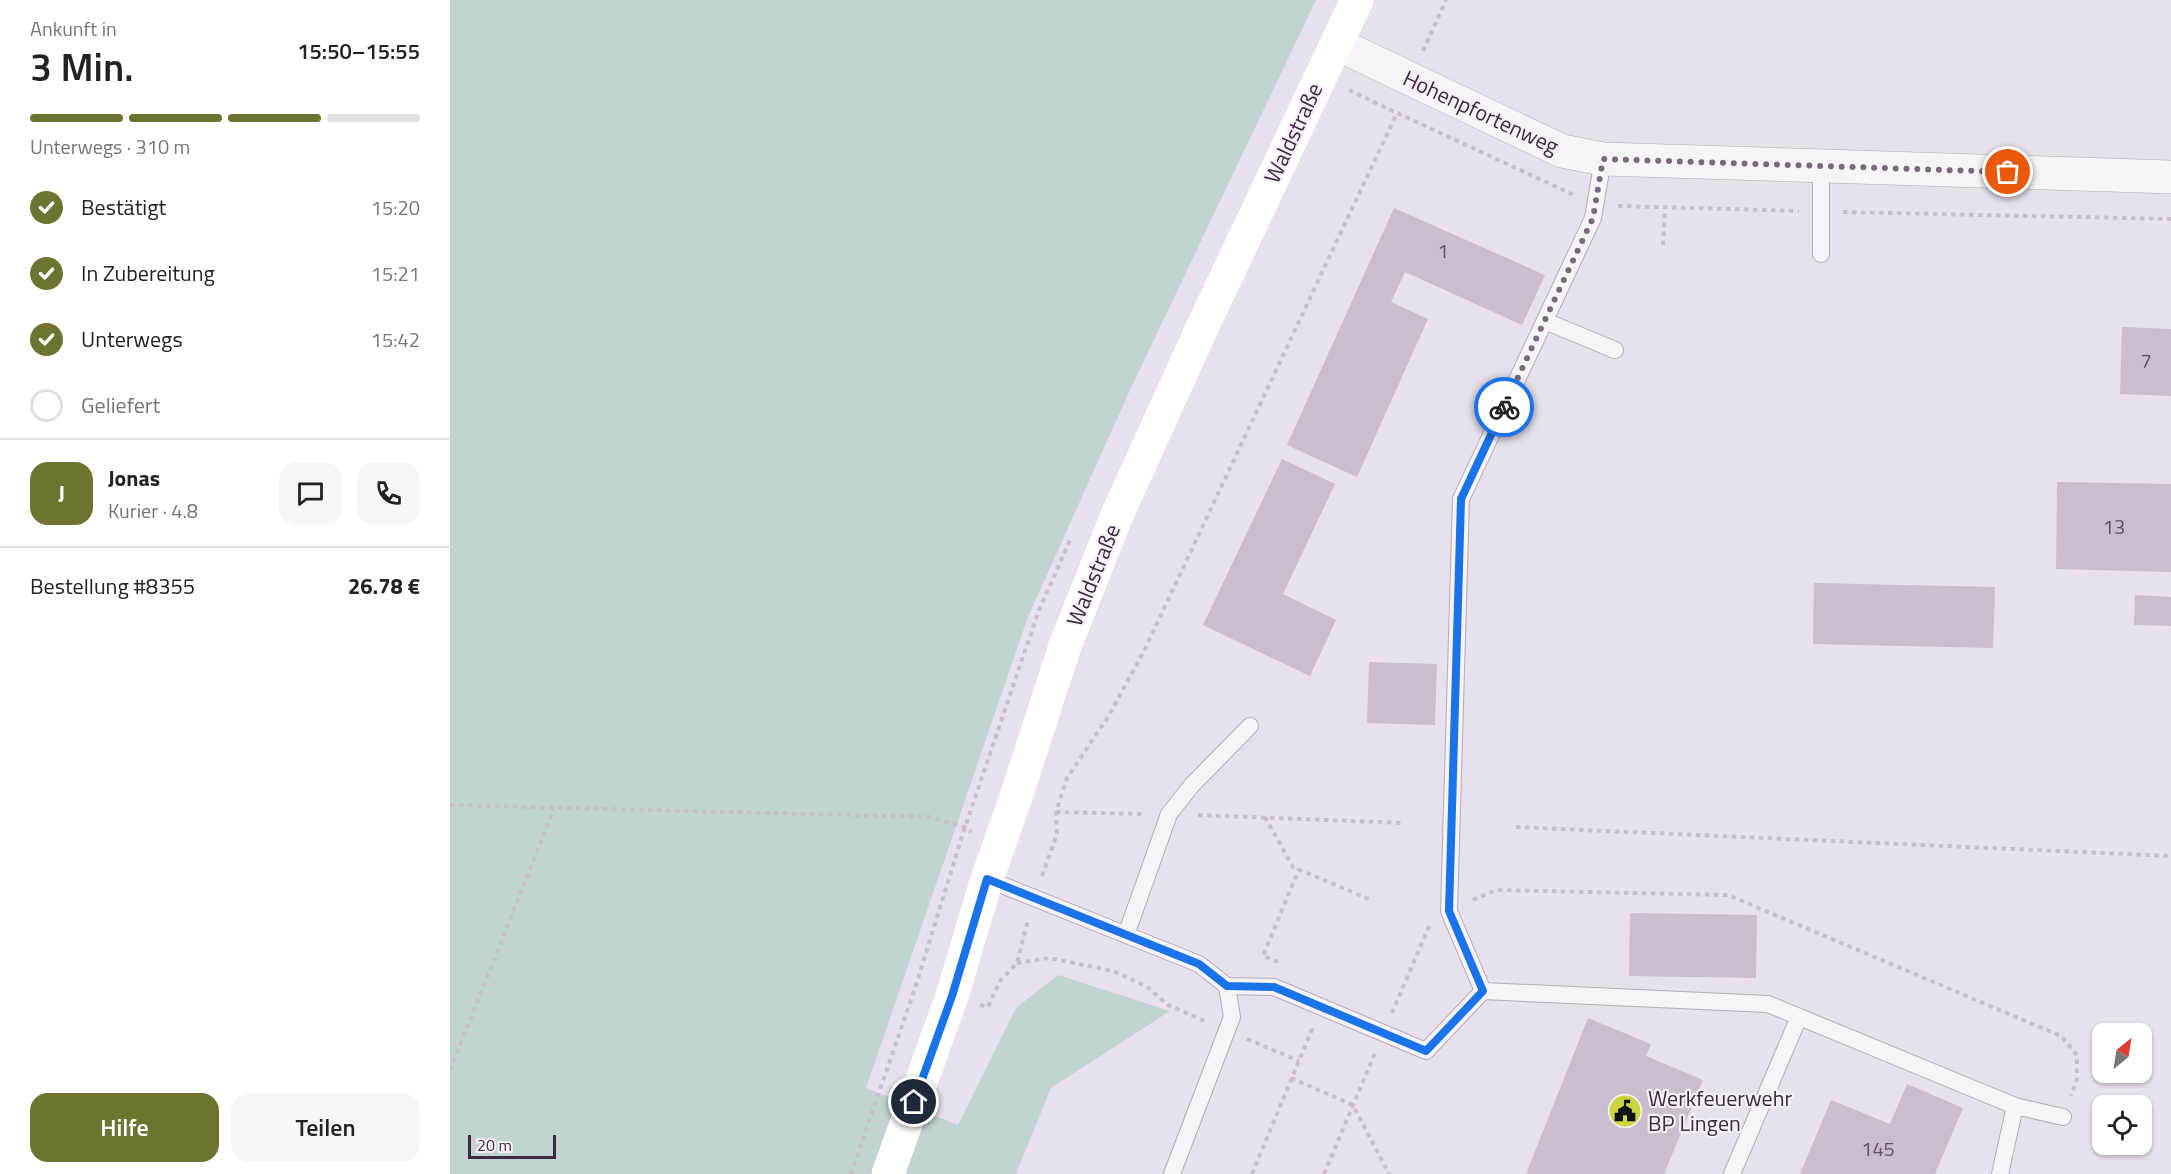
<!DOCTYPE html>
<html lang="de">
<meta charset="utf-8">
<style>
:root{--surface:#fff;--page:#f6f6f6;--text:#222;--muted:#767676;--line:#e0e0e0;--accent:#6e732f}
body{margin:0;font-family:"Titillium Web",sans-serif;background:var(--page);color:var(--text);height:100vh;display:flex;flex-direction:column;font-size:22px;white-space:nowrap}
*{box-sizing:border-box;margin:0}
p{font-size:20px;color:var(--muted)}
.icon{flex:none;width:33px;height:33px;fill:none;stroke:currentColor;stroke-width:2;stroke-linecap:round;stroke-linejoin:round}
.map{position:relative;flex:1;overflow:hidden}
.sheet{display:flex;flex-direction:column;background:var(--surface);width:450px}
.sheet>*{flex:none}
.needle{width:39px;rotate:30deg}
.fabs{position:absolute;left:1642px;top:1023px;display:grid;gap:12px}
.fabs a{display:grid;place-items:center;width:60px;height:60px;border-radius:12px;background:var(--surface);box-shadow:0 2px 4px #0004;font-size:30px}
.scale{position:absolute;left:18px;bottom:15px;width:88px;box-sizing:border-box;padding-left:6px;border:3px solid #3e2842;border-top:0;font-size:16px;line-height:21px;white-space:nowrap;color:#3e2842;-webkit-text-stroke:4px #f6f0f7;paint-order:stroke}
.pin{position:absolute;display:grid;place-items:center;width:51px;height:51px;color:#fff;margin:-26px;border:3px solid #fff;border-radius:50%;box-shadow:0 2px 6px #0007}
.courier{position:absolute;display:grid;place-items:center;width:60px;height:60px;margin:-30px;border:4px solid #1a73e8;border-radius:50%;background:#fff;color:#222;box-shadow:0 2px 8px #0007}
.summary em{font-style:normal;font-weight:600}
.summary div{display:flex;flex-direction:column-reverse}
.summary{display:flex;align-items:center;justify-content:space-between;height:102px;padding:0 30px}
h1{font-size:39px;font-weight:600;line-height:45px}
.bar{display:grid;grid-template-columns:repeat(4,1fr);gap:9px 6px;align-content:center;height:72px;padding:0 30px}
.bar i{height:8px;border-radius:4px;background:var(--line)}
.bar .active{background:var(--accent)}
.bar p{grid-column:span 4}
.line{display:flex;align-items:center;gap:15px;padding:0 30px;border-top:2px solid var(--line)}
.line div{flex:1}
.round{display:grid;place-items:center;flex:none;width:63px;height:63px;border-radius:18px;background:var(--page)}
ol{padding:0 30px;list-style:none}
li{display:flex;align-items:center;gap:18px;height:66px}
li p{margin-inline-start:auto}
li .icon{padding:6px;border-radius:50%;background:var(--accent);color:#fff;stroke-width:4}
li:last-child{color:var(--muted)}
li i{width:33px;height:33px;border:3px solid var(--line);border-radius:50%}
.button{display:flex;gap:12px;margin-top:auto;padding:12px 30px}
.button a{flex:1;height:69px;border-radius:18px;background:var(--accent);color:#fff;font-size:24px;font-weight:600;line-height:69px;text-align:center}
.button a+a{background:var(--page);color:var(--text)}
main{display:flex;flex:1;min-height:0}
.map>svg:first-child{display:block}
.green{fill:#c1d4d3}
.building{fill:#cabdcd}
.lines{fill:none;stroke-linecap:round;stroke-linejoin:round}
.lane-casing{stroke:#b5a9b8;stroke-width:18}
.street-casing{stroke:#b5a9b8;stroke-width:34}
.path{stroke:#c7bec9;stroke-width:4;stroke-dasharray:4.5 4.5;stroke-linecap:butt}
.lane{stroke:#f7f3f8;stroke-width:16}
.street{stroke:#f7f3f8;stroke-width:33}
.secondary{stroke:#fff;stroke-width:33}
.done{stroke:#7a687d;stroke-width:6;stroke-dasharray:0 10.8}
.route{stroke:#1a73e8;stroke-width:8}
.labels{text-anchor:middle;stroke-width:4.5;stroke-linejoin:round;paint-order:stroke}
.number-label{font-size:20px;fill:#614d65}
.street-label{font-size:22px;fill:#3e2842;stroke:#f6f0f7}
.poi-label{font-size:22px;fill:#3e2842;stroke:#f6f0f7;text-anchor:start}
</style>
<main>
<section class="sheet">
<div class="summary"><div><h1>3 Min.</h1><p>Ankunft in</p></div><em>15:50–15:55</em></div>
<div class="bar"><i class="active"></i><i class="active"></i><i class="active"></i><i></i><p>Unterwegs · 310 m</p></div>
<ol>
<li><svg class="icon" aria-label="check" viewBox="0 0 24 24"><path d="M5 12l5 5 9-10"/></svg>Bestätigt<p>15:20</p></li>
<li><svg class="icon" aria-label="check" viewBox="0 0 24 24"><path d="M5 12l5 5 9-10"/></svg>In Zubereitung<p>15:21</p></li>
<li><svg class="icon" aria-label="check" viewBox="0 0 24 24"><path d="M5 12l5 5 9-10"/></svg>Unterwegs<p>15:42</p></li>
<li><i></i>Geliefert</li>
</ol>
<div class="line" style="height:108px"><b class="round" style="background:var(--accent);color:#fff">J</b><div><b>Jonas</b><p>Kurier · 4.8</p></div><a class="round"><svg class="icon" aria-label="chat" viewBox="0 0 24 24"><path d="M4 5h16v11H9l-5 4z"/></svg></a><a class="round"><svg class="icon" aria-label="phone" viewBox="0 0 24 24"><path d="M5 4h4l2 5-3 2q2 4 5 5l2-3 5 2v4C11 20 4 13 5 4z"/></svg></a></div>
<div class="line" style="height:78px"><div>Bestellung #8355</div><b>26.78 €</b></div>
<div class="button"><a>Hilfe</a><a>Teilen</a></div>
</section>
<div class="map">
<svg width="1721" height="1174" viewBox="0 0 1721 1174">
<rect width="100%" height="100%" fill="#e8e0ea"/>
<path class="green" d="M0,0H866L680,390L578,617L416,1088L508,1125L566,1008L608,975L720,1011L601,1088L566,1174H0Z"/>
<path class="building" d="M944,208L1095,275L1072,325L955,272L941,302L978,319L907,477L837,445Z
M1672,327L1721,329V396L1670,394Z
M832,459L885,484L833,594L886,620L860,676L753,625Z
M1607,482L1721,484V572L1606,569Z
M1364,583L1545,587L1543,648L1363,644Z
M1685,595L1721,597V626L1684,625Z
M919,662L987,664L985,725L917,723Z
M1180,913L1307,915L1306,978L1179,976Z
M1138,1018L1201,1044L1196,1056L1253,1080L1214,1174H1076Z
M1457,1084L1513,1108L1485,1174H1350L1381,1100L1440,1124Z"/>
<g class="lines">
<g class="lane-casing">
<path id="lane" d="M1371,167V254
M1095,321L1165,350
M537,879L749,964L777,986L782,1017L722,1174
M676,935L719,814L742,785L800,726
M777,986L824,987L976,1051L1033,991L1318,1004L1565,1106L1550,1174
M1033,991L999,911L1011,499L1143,218L1153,159
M1565,1106L1613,1117
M1282,1174L1349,1017"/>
</g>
<g class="street-casing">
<path id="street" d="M887,44L1112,151L1153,159L1721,177"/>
</g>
<path class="path" d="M973,51L996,0
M899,90L947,113
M1168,206L1349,211
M1393,212L1721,219
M1213,245L1215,207
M0,805L479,817L515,827L521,832
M606,812L696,814
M748,815L953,823
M815,817L843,867L921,900
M1066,827L1721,856
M592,876L607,834L606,812L617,778L658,717L694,651L947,113L1124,195
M1023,900L1046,890L1278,895L1611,1036L1627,1055V1079L1621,1096
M828,962L813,956L849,869
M567,963L599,958L663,971L696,986L718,1005L757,1022
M530,1005L538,1007L550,981L567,963L578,920
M942,1013L980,924
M797,1039L849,1061
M0,1070L104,809
M841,1078L903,1105L939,1174
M401,1174L466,985L515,827L589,610L621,538
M802,1174L863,1027
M874,1174L925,1053"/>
<use href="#lane" class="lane"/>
<use href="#street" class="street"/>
<path class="secondary" d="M438,1174L502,996L537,879L565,800L615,646L667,515L751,330L907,0"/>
</g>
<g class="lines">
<path class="done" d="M1054,407L1143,218L1153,159L1558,172"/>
<path class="route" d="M464,1102L502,996L537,879L749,964L777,986L824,987L976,1051L1033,991L999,911L1011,499L1054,407"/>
</g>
<defs>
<g id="civic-disc" transform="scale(1.725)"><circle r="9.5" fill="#cbd53f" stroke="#f6f0f7"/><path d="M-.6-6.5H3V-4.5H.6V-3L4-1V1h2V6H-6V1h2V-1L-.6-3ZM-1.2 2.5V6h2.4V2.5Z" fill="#111"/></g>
</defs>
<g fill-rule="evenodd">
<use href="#civic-disc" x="1175" y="1111"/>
</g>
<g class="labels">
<g class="number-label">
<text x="993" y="258">1</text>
<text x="1696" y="368">7</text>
<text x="1664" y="534">13</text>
<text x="1428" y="1156">145</text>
</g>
<g class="street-label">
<text transform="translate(1031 112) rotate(25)" y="8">Hohenpfortenweg</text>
<text transform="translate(843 133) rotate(-65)" y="8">Waldstraße</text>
<text transform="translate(643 575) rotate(-68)" y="8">Waldstraße</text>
</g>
<g class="poi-label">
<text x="1198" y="1106">Werkfeuerwehr<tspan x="1198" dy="25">BP Lingen</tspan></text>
</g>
</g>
</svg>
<div class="fabs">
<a><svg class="needle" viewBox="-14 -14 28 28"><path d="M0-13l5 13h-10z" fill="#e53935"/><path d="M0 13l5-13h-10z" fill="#767676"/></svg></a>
<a><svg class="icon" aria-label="locate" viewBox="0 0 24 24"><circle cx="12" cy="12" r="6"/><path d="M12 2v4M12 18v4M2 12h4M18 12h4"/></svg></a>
</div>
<div class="scale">20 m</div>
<div class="pin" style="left:1558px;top:172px;background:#ea580c"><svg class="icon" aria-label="bag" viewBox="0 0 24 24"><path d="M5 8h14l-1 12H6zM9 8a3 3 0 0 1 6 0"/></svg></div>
<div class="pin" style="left:464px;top:1102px;background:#1f2937"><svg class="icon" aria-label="home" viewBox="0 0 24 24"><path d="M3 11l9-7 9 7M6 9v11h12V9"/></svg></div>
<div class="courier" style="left:1054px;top:407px"><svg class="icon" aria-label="bike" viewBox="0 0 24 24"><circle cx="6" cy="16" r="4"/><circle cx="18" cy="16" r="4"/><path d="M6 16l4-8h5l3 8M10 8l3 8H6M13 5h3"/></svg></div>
</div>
</main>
